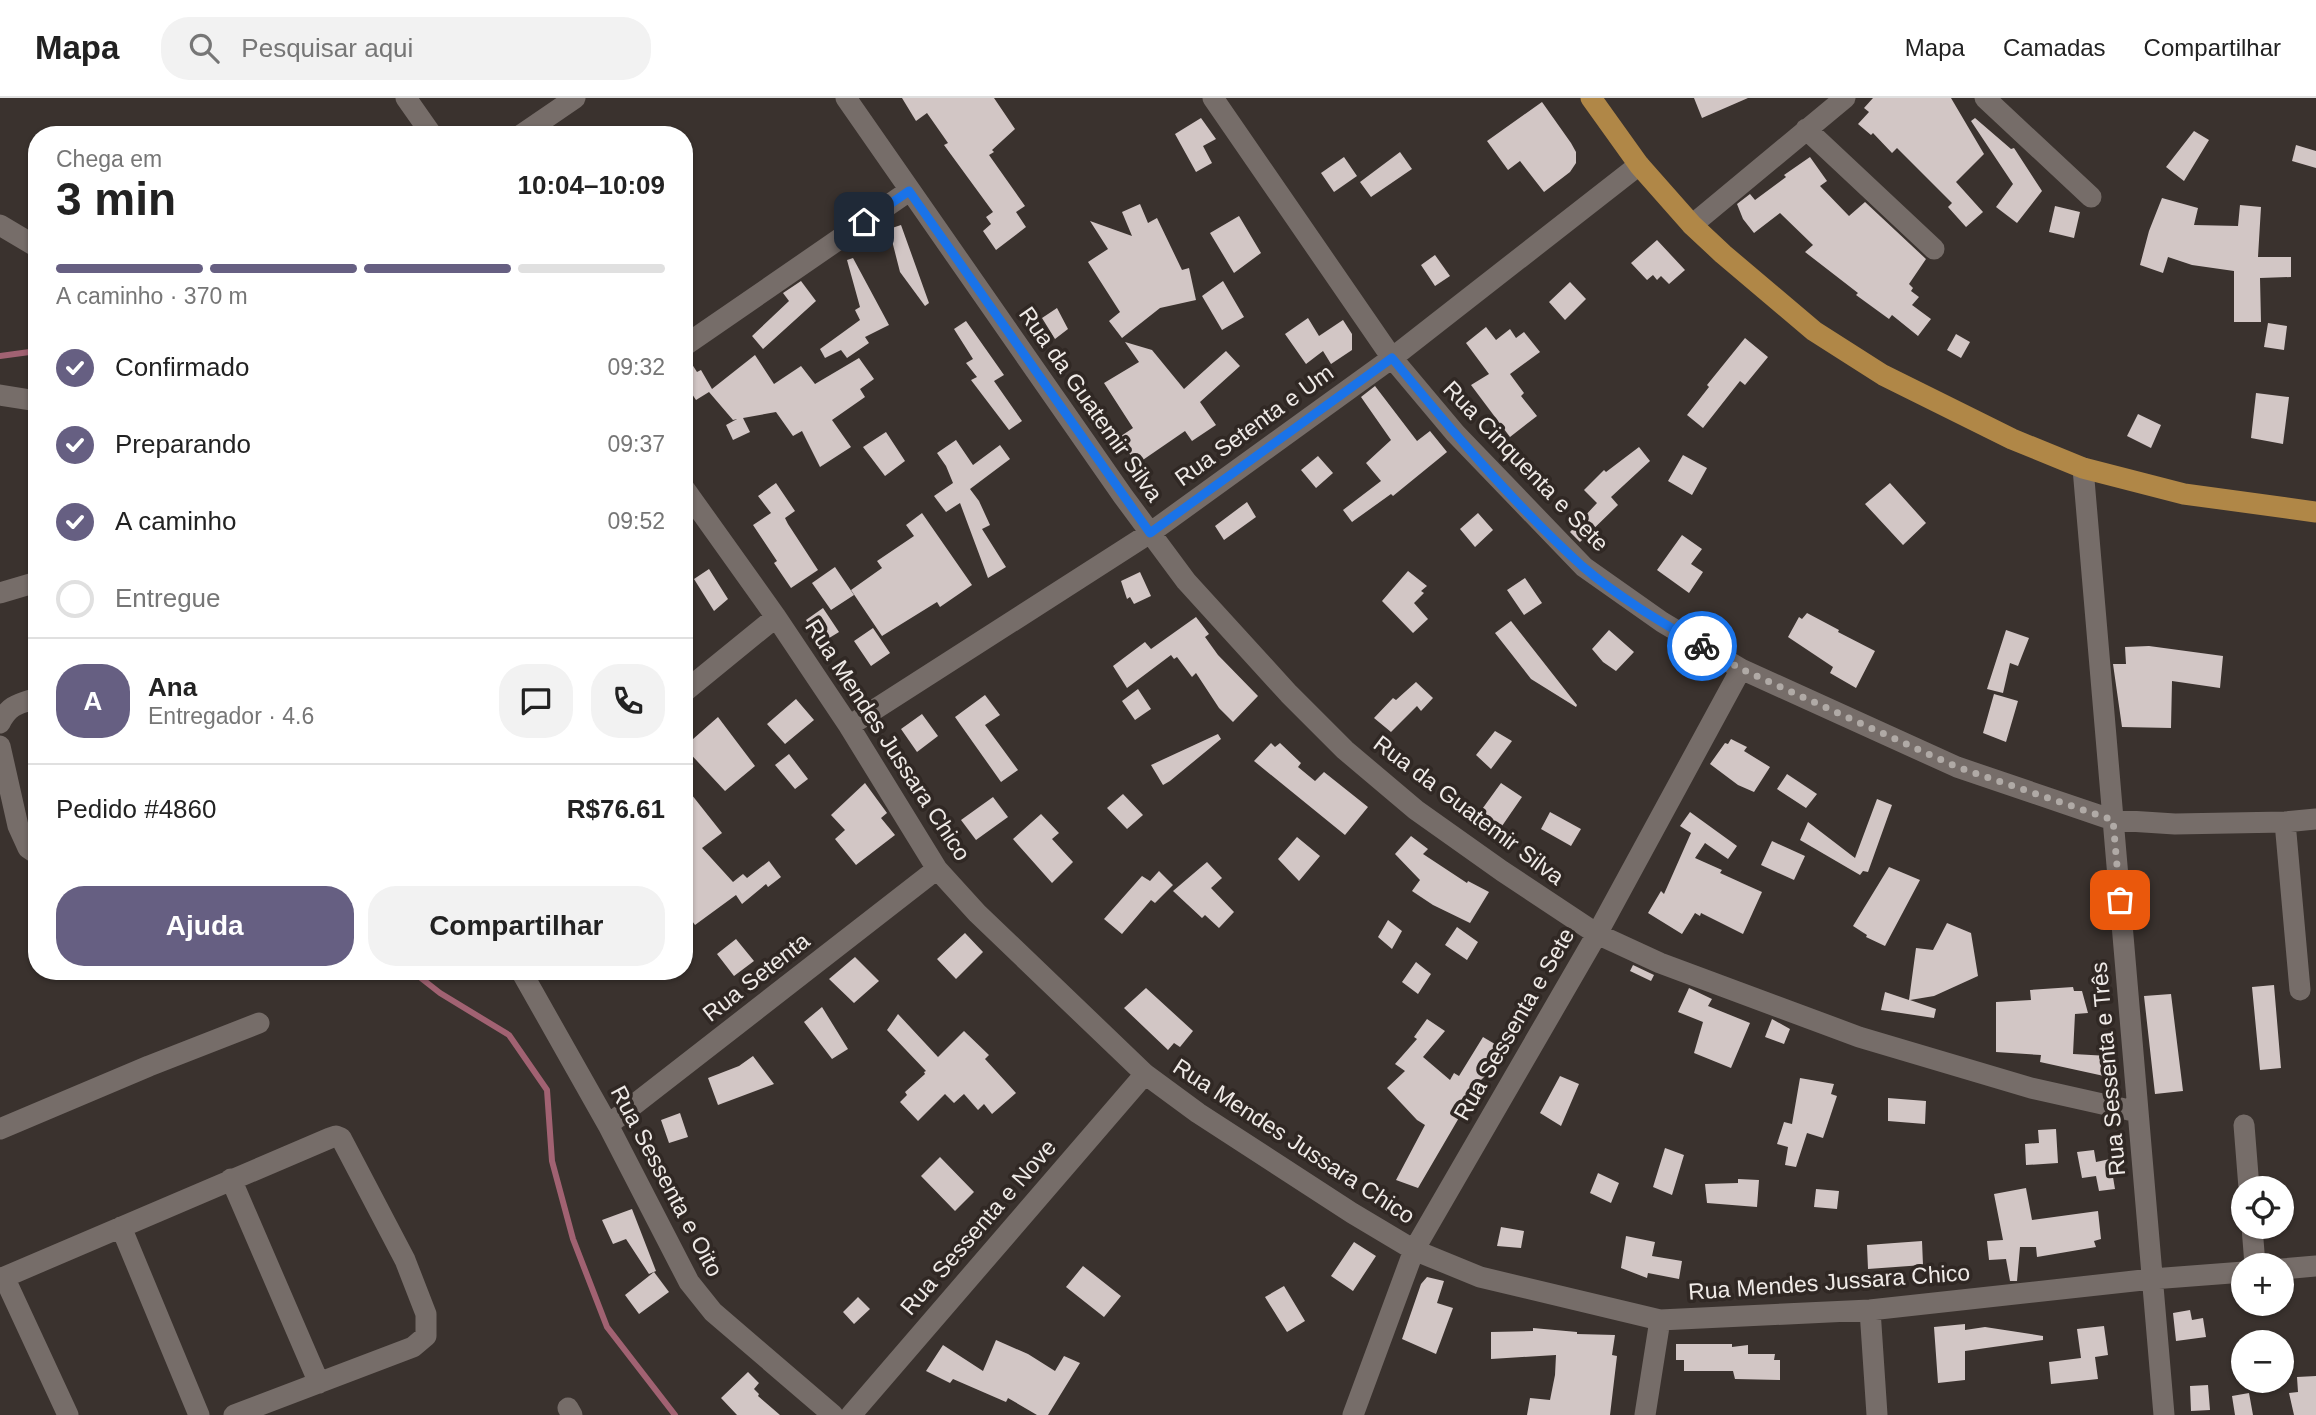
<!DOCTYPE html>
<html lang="pt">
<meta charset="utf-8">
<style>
:root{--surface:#fff;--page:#f2f2f2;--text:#222;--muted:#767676;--line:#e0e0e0;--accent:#665f82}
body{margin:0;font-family:Arial,sans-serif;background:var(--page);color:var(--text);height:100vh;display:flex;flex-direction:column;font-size:26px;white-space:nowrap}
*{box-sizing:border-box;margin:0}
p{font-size:23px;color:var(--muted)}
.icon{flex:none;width:38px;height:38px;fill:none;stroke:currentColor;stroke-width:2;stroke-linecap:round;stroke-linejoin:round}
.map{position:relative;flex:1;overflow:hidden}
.panel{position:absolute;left:28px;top:28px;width:665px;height:854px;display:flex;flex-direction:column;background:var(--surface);border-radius:28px;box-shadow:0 2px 5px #0004}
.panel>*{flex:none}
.controls{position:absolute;left:2231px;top:1078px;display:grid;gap:14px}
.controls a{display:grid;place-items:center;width:63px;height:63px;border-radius:50%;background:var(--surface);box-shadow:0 2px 5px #0004;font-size:35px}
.pin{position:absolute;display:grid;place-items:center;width:60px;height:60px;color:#fff;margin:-30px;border-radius:14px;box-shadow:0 4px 10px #0006}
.courier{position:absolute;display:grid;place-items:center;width:70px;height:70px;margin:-35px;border:5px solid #1a73e8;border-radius:50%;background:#fff;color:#222;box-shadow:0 2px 9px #0007}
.headline em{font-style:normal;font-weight:700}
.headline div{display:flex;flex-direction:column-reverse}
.headline{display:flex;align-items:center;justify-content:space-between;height:119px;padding:0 28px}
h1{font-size:46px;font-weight:700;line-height:52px}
.bar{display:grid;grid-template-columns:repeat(4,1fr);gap:10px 7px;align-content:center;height:84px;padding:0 28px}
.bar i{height:9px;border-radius:5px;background:var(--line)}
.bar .active{background:var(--accent)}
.bar p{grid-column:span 4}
.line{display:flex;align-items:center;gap:18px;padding:0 28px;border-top:2px solid var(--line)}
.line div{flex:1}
.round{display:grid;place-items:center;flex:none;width:74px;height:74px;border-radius:28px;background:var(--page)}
ol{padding:0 28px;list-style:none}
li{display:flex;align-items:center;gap:21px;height:77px}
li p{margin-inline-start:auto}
li .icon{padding:7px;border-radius:50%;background:var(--accent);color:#fff;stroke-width:4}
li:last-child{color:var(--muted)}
li i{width:38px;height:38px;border:4px solid var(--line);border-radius:50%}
.primary-button{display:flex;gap:14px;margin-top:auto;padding:14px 28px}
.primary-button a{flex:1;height:80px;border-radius:28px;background:var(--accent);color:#fff;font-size:28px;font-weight:700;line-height:80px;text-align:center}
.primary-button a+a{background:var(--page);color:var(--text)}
header{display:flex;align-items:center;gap:42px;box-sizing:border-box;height:98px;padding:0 35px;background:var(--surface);border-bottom:2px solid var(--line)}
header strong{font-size:33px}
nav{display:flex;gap:38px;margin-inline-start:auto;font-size:24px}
.search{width:490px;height:63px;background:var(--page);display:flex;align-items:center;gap:18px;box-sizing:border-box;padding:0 24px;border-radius:28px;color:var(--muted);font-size:26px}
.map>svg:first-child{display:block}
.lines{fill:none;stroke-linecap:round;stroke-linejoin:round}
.stream{stroke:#a16272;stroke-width:6}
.building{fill:#d2c6c5}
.minor{stroke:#766d69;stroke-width:21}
.major{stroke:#b08747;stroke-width:21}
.done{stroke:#b0aaa6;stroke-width:7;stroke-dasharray:0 12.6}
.route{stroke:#1a73e8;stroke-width:9}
.labels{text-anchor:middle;stroke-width:7;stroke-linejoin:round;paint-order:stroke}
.street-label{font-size:23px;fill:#efeae7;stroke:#302824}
</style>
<header>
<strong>Mapa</strong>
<div class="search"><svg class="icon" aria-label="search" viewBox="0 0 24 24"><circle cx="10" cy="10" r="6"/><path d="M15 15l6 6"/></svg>Pesquisar aqui</div>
<nav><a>Mapa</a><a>Camadas</a><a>Compartilhar</a></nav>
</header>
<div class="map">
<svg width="2316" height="1317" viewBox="0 0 2316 1317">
<rect width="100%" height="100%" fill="#3a322e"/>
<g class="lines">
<path class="stream" d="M0,258L37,253
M412,873L440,895L509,937L547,992L552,1063L573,1141L607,1229L675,1317"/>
</g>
<path class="building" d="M902,0H994L1015,31L992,52L994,54L989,57L1025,108L1016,114L1026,129L996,152L983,133L991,126L986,119L993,114L944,47L948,45L927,15L916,23Z
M1694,0H1748L1702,20Z
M1873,0H1951L1984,56L1956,84L1983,114L1966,129L1948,109L1952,105L1897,50L1892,55L1873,35L1871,37L1858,26L1869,14L1864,10Z
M1542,4L1571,45L1576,54V65L1570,74L1544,94L1520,63L1508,72L1487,43Z
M1201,20L1216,41L1203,48L1212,65L1196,74L1175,36Z
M1975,20L2011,51L2014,50L2042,93L2017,125L1996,109L2013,86L1971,23Z
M2194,33L2209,42L2184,83L2166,69Z
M2296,47L2316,53V70L2292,63Z
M1400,54L1412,71L1371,99L1360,84Z
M1344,59L1357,78L1334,94L1321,75Z
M1810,59L1827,83L1820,88L1849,118L1865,104L1926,161L1909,186L1913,190L1911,193L1919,199L1912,207L1931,221L1918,238L1892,217L1889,221L1856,197L1858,195L1805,154L1813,147L1780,115L1754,135L1743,121L1737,106L1750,96L1755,102L1786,79L1784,77Z
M2162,100L2198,110L2194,127L2238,128L2240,107L2261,109L2258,159H2291V179L2260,180L2261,224H2234V173L2192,167L2168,159L2163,175L2140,167L2149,133Z
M1140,106L1148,125L1157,120L1182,172L1189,170L1196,202L1160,210L1122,240L1109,223L1120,214L1088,164L1108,151L1090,123L1132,138L1122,114Z
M2055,108L2080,114L2074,140L2049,134Z
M1239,118L1261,155L1234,175L1210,135Z
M901,127L929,205L925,208L900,174L889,131Z
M1657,142L1685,172L1669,186L1661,178L1657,182L1653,177L1647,182L1631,165Z
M1435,157L1450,178L1435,188L1421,167Z
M853,160L889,227L865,239L869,245L847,260L841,252L825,260L820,251L860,222L855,212L860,209L847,162Z
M801,183L816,203L763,251L752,238L789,203L783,195Z
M1223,183L1244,219L1222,232L1202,198Z
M1570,184L1586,201L1565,222L1549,204Z
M1057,210L1068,231L1055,241L1042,220Z
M1308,220L1319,238L1343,222L1352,236V252L1331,266L1323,253L1306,266L1285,236Z
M966,223L1004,277L994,283L1022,323L1009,332L971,282L977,279L966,265L973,261L954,231Z
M2268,225L2287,228L2284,252L2264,249Z
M1486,229L1496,242L1510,231L1516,240L1524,234L1540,254L1510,276L1524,295L1521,298L1537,318L1510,339L1471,287L1489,276L1466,245Z
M1956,236L1970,244L1961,260L1947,252Z
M1745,240L1768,259L1745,287L1740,283L1703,330L1687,317L1709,289L1707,287Z
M1125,244L1152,252L1184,291L1226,253L1240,268L1200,304L1216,327L1192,343L1185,333L1137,366L1118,340L1133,330L1104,285L1139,264Z
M755,257L774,286L801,268L815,286L859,260L874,281L860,291L865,299L832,322L851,349L820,369L802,333L793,338L776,314L743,320L750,334L733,342L726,327L737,321L733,322L709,294L696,302L684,284V261L688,260L697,274L701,272L712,291Z
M1375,288L1417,343L1430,333L1447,354L1393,398L1391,396L1352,424L1343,412L1381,383L1366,365L1391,342L1361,299Z
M2256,295L2289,299L2283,346L2251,340Z
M2138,316L2161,327L2151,350L2127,338Z
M886,334L905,363L885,378L863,349Z
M956,342L973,367L1000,347L1010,361L970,391L979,403L990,427L982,431L1006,469L988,480L960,405L946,414L934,398L953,385L946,368L937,355Z
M1639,349L1650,363L1611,399L1618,407L1580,444L1570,434L1597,405L1584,392L1604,372L1606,374Z
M1683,357L1707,370L1692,397L1668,383Z
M1318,358L1333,375L1316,390L1301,372Z
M776,385L795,413L785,420L788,426L818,472L791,490L774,465L777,463L753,427L771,415L758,398Z
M1890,385L1926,425L1903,447L1865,406Z
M1247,404L1256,419L1224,442L1215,428Z
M922,415L972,487L940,509L937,504L882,538L851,492L882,470L877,463L914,438L906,427Z
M1478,415L1493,432L1475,449L1460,431Z
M1682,437L1702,451L1691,466L1703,474L1689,495L1657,472Z
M835,469L854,497L831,512L812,485Z
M709,471L728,501L714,513L694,481Z
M1408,473L1427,488L1421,493L1424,495L1414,505L1428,521L1413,535L1382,503Z
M1140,474L1151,498L1134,506L1130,499L1127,501L1121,483Z
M1525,480L1542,505L1524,517L1507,492Z
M823,510L839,534L821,545L806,522Z
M1807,515L1839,532L1838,534L1875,553L1856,590L1830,575L1833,569L1788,539L1799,519L1802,521Z
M1196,519L1209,536L1205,539L1218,557L1258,598L1233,624L1219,610L1196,575L1192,579L1177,559L1174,561L1171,557L1127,590L1113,568L1145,544L1151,551Z
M1511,523L1577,607L1576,609L1531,581L1495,535Z
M873,530L890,555L871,568L854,543Z
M1609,532L1634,554L1616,573L1603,564L1592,551Z
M2006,532L2029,540L2018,568L2010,565L2003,595L1987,591Z
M2149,548L2223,558L2220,590L2172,583L2171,630L2122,629L2113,566H2126L2125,549Z
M1416,584L1433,600L1421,613L1417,608L1391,634L1374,620L1393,600L1396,602Z
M1138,591L1151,611L1135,622L1122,603Z
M1994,596L2018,603L2006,644L1983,635Z
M985,597L1000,617L985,627L1018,672L1001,684L955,619Z
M796,601L814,622L785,646L767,626Z
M922,616L938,638L917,654L901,631Z
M718,619L755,668L725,693L684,649Z
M1495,633L1512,643L1491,671L1476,657Z
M1218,636L1221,641L1170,683L1163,687L1151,667Z
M1731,641L1747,649L1744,653L1770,669L1754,694L1738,687L1710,666L1725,645L1728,646Z
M1271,645L1275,649L1280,645L1301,665L1298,669L1315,683L1324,674L1368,709L1345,737L1254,663Z
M789,656L808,681L795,691L775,667Z
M1787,676L1817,696L1806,710L1777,691Z
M865,685L887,715L881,720L895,737L856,767L835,741L845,732L831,717Z
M1501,685L1522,699L1502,728L1480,714Z
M684,687L722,735L702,750L733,784L743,776L747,780L769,763L781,779L768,789L766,786L742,806L736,797L695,827L684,812Z
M1123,696L1143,717L1127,731L1107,710Z
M993,699L1008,719L976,742L961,722Z
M1877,701L1892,707L1868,774L1863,773L1860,777L1800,742L1808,724L1855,760Z
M1550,714L1581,731L1571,748L1541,731Z
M1690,714L1737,748L1728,761L1705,745L1695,760L1722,772L1720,775L1762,794L1743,836L1701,815L1700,818L1695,815L1682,836L1648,815L1661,793L1664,796L1691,735L1680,728Z
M1041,716L1059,735L1052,741L1073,764L1052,785L1013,741Z
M1411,738L1428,751L1423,756L1467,785L1468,783L1489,794L1470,825L1433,807L1412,793L1420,782L1395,756Z
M1297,739L1320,758L1299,783L1278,761Z
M1772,743L1805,758L1794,782L1761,767Z
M1207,764L1222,780L1211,790L1234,814L1219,830L1205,817L1202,820L1173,793Z
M1889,769L1920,782L1885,848L1866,839L1867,837L1853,828Z
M1159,773L1173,787L1155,805L1151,802L1122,836L1104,821L1142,778L1150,783Z
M1388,822L1402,833L1392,851L1378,839Z
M1947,825L1971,835L1978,878L1934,898L1910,902L1936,911L1934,920L1881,912L1885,894L1909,902L1916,850L1933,852Z
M1457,829L1478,844L1467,862L1445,847Z
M965,835L983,854L956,881L937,861Z
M736,841L754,863L734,878L717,856Z
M855,859L879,883L854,905L829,881Z
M1416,864L1431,876L1418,896L1402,884Z
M1633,867L1654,877L1651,883L1630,873Z
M2274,887L2281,970L2260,972L2252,889Z
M2073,889L2074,893H2082L2088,915L2075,916L2073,956L2109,958V970L2104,978L2040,964L2041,957L1996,954V904L2031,902L2030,892Z
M1146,890L1193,933L1180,949L1174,945L1168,952L1124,910Z
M1689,890L1712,901L1708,908L1750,925L1731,970L1694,955L1703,924L1678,914Z
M2171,896L2183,993L2155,996L2144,898Z
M822,909L848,951L832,961L804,924Z
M898,916L938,959L964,933L989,957L985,961L1016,995L992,1016L984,1006L978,1012L964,996L954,1005L945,996L918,1023L900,1004L907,997L905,994L925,976L924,974L926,973L887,932Z
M1427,921L1445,933L1423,959L1450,982L1454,975L1459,978L1483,939L1505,952L1490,980L1485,978L1481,982L1418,1090L1396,1082L1425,1027L1417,1022L1387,990L1405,973L1395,966L1417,941L1414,939Z
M1772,921L1790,931L1784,946L1765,939Z
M753,958L774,986L718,1007L708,980L739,968Z
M1560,978L1579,986L1561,1028L1540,1015Z
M1800,980L1834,986L1831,996L1837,998L1823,1040L1807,1035L1796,1069L1785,1067L1788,1049L1777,1046L1784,1024L1792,1026Z
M1888,1000L1926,1003L1925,1026L1888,1023Z
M680,1015L688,1039L669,1045L661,1022Z
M2056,1031L2058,1065L2026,1067L2025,1046L2039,1045L2038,1032Z
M1665,1050L1684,1057L1672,1097L1653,1089Z
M2094,1052L2096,1064L2110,1061L2115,1091L2099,1093L2096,1078L2082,1080L2077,1054Z
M940,1059L974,1094L955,1113L921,1078Z
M1598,1075L1619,1085L1611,1105L1590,1095Z
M1738,1081L1759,1082L1757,1109L1707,1105L1705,1086L1738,1085Z
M2026,1090L2032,1122L2098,1113L2101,1141L2094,1143L2096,1149L2037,1159L2036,1149H2020L2017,1183H2010L2006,1161L1989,1162L1987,1143L2003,1142L1994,1096Z
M1816,1091L1839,1093L1837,1111L1814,1109Z
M632,1111L656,1173L649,1176L626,1141L613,1146L602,1122Z
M1501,1129L1524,1133L1521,1150L1497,1148Z
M1626,1138L1655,1144L1652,1158L1682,1163L1679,1181L1648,1175L1647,1180L1621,1170Z
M1922,1143L1923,1167L1868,1171L1867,1147Z
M1354,1144L1376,1158L1353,1193L1331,1178Z
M1083,1168L1121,1198L1104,1219L1066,1189Z
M654,1174L669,1194L639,1216L625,1197Z
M1427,1179L1444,1183L1437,1205L1453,1210L1436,1256L1402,1241L1421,1186Z
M1284,1188L1305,1223L1287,1234L1265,1199Z
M858,1199L870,1211L854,1226L843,1214Z
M2190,1212L2192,1222L2203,1220L2206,1239L2176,1243L2173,1215Z
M1965,1226V1232L1985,1229L2043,1238V1242L1965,1253V1282L1938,1285L1934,1229Z
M2104,1228L2108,1257L2095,1259L2098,1281L2051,1286L2049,1264L2081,1260L2077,1231Z
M1533,1230L1577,1234V1236L1615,1237L1612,1257L1617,1258L1610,1317H1527L1530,1300L1550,1302L1555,1277L1556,1257L1491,1261V1234L1533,1233Z
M996,1242L1028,1256L1055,1273L1064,1258L1080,1265L1048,1317H1037L1008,1300L1006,1304L953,1281L950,1285L926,1273L943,1247L983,1273Z
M1676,1246H1732V1249L1748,1247V1256H1775L1774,1262H1780V1282L1735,1281L1733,1273H1684V1262H1676Z
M748,1274L759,1285L754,1291L759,1296L758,1298L780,1317H737L721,1300Z
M2316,1278V1317H2294L2289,1295L2298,1294L2297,1279Z
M2208,1287L2210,1312L2191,1313L2190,1288Z
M2249,1295L2253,1317H2235L2232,1298Z"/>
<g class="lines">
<path class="minor" d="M406,0L432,37
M846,0L1123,398L1186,483L1289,596L1345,652L1416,712L1502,773L1597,836L1660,865L1859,939L2031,990L2138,1014
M1213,0L1392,260L1455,335L1584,469L1662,524L1741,571L1957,669L2113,722L2175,726L2285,724L2316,721
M1985,0L2091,99
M1806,31L1934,151
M521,37L575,0
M0,127L37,149
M1692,127L1845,0
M684,248L909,93
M0,297L37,303
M2083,370L2164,1317
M684,390L776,519L849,628L937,771L977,815L1145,976L1198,1015L1352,1115L1414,1152L1480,1179L1660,1222L1870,1212L2152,1181L2244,1174
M0,495L37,484
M684,594L776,519
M0,625C9,607 18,606 37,600
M849,628L1150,435L1392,260L1639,67
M0,648L18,728L28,750L37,756
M2285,724L2300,892
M521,873L608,1027L689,1184L713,1214L833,1317
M608,1027L937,771
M2244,1027L2249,1090
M0,1031L149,968L259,925
M231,1081L319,1285
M121,1129L199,1317
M2252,1129L2255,1167
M2282,1171L2316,1168
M4,1179L68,1317
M0,1181L330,1040L336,1038L341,1040L405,1162L426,1216V1238L413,1249L234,1317
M1870,1212L1877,1317
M568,1310L572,1317
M851,1317L1145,976
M1353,1317L1414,1152L1597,836L1741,571
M1645,1317L1660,1222"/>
<path class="major" d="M1591,0L1639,67L1692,127L1723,156L1814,233L1883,277L2012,341L2083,370L2184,396L2316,414"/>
</g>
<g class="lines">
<path class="done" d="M1702,548L1741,571L1957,669L2113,722L2120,802"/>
<path class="route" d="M864,124L909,93L1150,435L1392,260C1451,332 1513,405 1582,468C1618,499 1661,524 1702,548"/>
</g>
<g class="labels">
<g class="street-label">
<text transform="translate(1091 306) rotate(55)" y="8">Rua da Guatemir Silva</text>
<text transform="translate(1254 327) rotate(-36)" y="8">Rua Setenta e Um</text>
<text transform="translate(1526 368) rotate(46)" y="8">Rua Cinquenta e Sete</text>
<text transform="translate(888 642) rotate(57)" y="8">Rua Mendes Jussara Chico</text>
<text transform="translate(1469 712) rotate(37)" y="8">Rua da Guatemir Silva</text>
<text transform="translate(756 879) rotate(-38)" y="8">Rua Setenta</text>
<text transform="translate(1514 926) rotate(-60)" y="8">Rua Sessenta e Sete</text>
<text transform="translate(2108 971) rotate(-95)" y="8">Rua Sessenta e Três</text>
<text transform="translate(1294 1043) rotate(33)" y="8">Rua Mendes Jussara Chico</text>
<text transform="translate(667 1083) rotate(62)" y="8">Rua Sessenta e Oito</text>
<text transform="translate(978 1129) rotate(-49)" y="8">Rua Sessenta e Nove</text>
<text transform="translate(1829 1184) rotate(-4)" y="8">Rua Mendes Jussara Chico</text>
</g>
</g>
</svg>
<div class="controls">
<a><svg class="icon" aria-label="locate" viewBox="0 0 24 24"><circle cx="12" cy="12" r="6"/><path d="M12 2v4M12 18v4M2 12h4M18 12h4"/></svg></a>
<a>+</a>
<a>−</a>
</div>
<div class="pin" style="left:2120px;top:802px;background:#ea580c"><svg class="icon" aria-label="bag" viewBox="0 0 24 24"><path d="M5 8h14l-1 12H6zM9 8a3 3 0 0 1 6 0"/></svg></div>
<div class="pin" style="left:864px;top:124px;background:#1f2937"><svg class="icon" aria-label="home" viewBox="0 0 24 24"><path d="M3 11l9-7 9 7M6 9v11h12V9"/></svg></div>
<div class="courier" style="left:1702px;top:548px"><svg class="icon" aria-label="bike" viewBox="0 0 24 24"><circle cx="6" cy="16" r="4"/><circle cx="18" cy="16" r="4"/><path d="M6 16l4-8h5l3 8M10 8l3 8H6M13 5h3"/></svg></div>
<section class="panel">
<div class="headline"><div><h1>3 min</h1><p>Chega em</p></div><em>10:04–10:09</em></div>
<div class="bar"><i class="active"></i><i class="active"></i><i class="active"></i><i></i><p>A caminho · 370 m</p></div>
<ol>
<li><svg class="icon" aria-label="check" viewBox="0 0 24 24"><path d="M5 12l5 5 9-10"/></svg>Confirmado<p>09:32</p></li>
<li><svg class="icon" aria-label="check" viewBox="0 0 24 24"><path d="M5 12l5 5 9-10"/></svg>Preparando<p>09:37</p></li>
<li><svg class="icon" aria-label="check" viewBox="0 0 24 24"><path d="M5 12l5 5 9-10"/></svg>A caminho<p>09:52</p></li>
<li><i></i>Entregue</li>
</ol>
<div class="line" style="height:126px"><b class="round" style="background:var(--accent);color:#fff">A</b><div><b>Ana</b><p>Entregador · 4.6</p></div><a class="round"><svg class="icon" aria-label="chat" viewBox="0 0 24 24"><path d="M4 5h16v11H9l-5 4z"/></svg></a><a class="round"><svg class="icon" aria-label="phone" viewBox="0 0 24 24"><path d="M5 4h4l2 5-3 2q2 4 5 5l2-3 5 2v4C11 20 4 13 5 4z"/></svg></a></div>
<div class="line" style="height:91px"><div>Pedido #4860</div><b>R$76.61</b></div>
<div class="primary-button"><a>Ajuda</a><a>Compartilhar</a></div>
</section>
</div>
